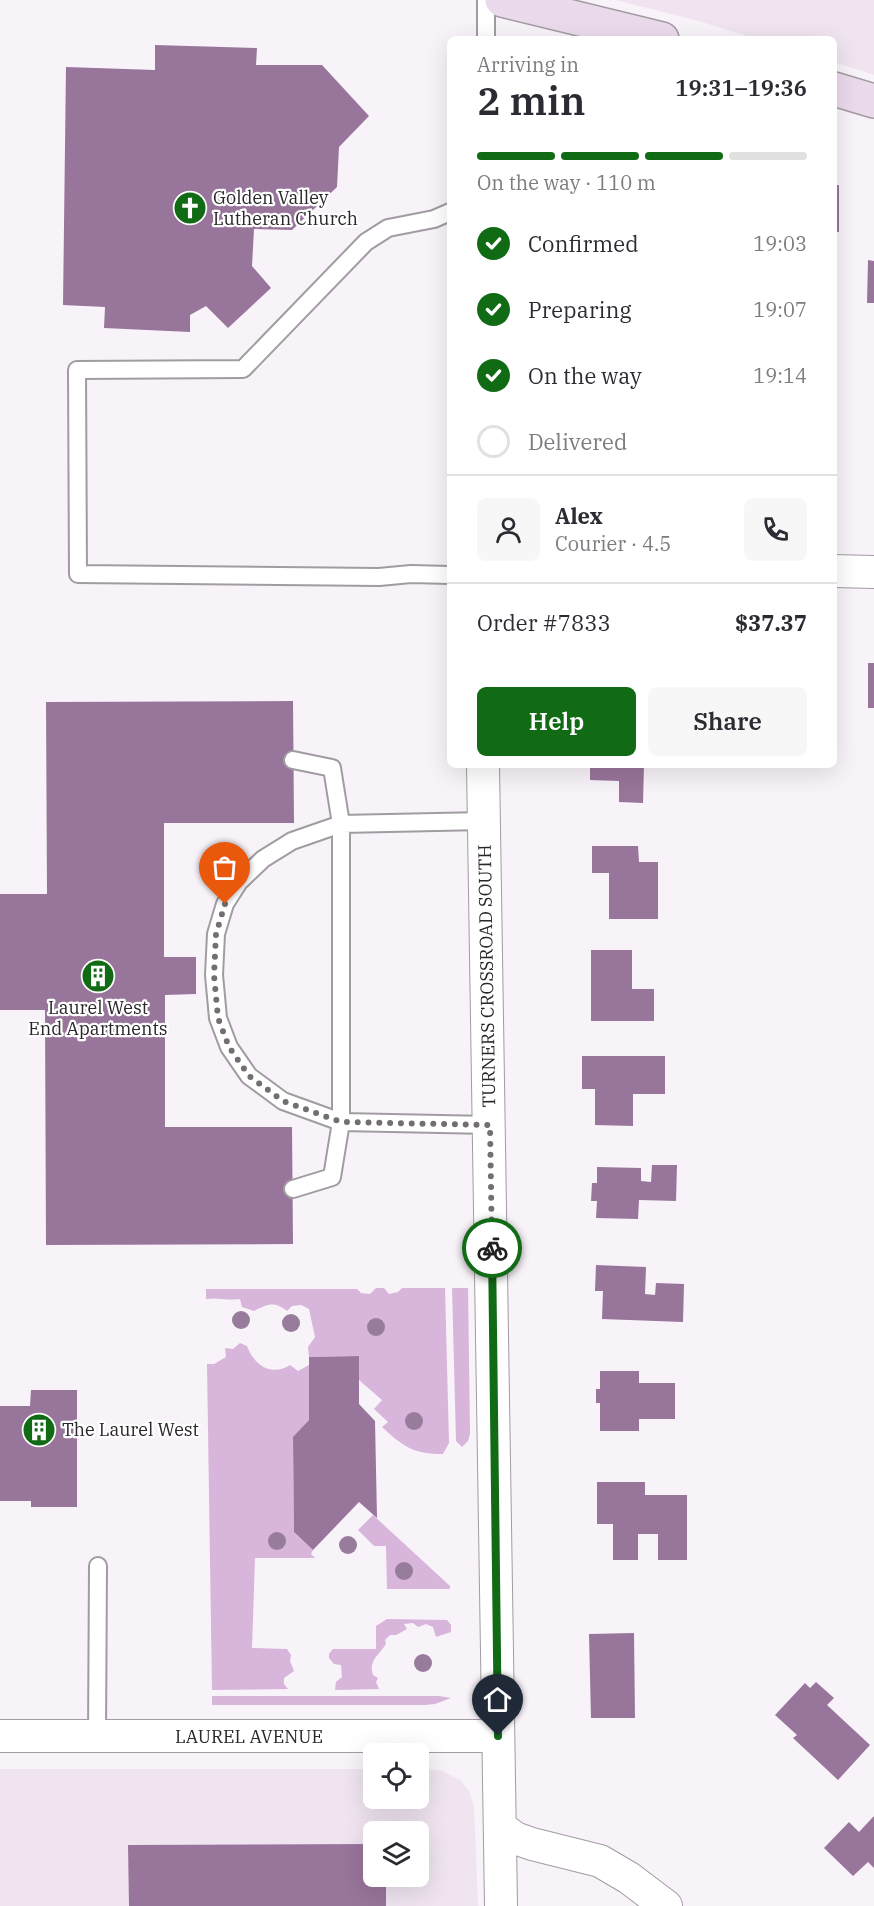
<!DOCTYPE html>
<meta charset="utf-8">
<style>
:root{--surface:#fff;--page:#f7f7f7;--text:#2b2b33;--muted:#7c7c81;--line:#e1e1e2;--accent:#116b15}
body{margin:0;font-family:"IBM Plex Serif",serif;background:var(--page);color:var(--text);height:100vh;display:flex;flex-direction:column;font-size:22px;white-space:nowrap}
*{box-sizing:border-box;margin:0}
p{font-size:20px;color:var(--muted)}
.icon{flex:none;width:33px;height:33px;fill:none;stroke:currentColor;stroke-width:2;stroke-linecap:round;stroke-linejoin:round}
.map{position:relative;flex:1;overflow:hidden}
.drawer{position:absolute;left:447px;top:36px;width:390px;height:732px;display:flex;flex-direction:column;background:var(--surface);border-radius:9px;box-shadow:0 6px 24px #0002}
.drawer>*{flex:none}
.tools{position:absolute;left:363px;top:1743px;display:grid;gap:12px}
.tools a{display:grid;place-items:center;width:66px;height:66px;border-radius:9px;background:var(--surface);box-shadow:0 6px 24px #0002;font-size:30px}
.pin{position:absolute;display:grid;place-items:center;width:51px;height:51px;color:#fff;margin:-62px -26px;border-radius:50% 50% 50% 0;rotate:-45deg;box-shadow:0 0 6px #0007}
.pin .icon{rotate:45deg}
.courier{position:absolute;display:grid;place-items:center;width:60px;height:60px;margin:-30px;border:4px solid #116b15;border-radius:50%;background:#fff;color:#222;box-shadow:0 2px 8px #0007}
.overview em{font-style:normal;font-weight:600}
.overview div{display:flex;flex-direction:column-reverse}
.overview{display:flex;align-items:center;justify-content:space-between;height:102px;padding:0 30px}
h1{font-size:39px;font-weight:600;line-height:45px}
.bar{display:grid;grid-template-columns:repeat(4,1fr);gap:9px 6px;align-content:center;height:72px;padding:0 30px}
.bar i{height:8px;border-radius:4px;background:var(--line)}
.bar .active{background:var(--accent)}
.bar p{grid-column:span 4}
.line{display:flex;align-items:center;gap:15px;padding:0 30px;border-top:2px solid var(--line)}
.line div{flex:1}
.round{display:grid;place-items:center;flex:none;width:63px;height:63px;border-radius:9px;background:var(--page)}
ol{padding:0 30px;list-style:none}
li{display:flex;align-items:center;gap:18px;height:66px}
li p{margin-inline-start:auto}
li .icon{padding:6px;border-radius:50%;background:var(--accent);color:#fff;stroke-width:4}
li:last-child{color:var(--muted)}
li i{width:33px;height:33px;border:3px solid var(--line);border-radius:50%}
.action{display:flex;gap:12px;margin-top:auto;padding:12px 30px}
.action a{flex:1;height:69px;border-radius:9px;background:var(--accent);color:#fff;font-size:24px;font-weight:600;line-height:69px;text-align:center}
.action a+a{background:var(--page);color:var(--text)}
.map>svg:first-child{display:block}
.built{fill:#efe4f0;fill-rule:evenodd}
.green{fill:#d8b5db}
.building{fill:#98759b}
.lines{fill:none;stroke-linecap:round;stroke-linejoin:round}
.lane-casing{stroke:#a19ca2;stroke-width:20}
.street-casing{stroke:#a19ca2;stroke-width:34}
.secondary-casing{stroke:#a19ca2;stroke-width:36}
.lane{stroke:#fff;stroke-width:16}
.street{stroke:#fff;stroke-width:32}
.secondary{stroke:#ebdaec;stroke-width:33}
.tree{fill:#987c9c}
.done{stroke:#726e72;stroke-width:6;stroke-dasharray:0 10.8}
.route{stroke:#116b15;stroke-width:8}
.labels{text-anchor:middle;stroke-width:4.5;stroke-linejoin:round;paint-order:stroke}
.poi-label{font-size:18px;fill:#2a272a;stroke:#fff;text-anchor:start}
.street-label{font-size:18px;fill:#2a272a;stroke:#fff}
</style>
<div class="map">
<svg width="874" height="1906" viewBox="0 0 874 1906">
<rect width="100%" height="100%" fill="#f8f2f9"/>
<path class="built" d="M616,0H874V75L834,62V39H757L695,20Z
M0,1769H373L374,1798H418L419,1769L440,1770L460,1780L469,1791L474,1806L478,1906H0ZM374,1832H418V1876H374Z"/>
<path class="green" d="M376,1288H384L389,1294L398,1292L402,1288H445L449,1443L443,1454C413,1454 404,1447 382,1427L388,1422L374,1409L382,1400L359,1380V1356L309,1357L308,1347L315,1337L309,1309L301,1305L292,1306L287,1311C274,1301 268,1304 254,1311L242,1307L240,1299C227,1301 218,1297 206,1299V1289H357L361,1293L370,1294Z
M452,1288H468L470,1434L468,1441L462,1447L456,1441Z
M240,1343L247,1346C254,1365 271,1377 290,1365L298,1371L309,1365V1420L293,1438L294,1532L313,1550L311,1554L315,1558H255L252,1648L287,1649L291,1655L290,1661L294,1671L284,1678V1684L288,1689L212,1690L207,1364H214L226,1357L225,1348L233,1349Z
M373,1515L450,1586V1589H387L386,1546H374L358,1530Z
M387,1619L447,1620L451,1625V1632L436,1637L433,1627L426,1624L418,1627L413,1623L404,1624L407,1629L396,1635H390L385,1640L386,1644C379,1655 368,1661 373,1675L378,1678L376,1682L379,1689L335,1690L336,1682L342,1677L341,1665L334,1664L329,1658V1654L333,1649H376V1626Z
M212,1696H439L451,1698L435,1704L425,1705H212Z"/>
<path class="building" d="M155,45L257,48L256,65H322L369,116L339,147L337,187L292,230L254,229L252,266L271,288L228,328L206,306L190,315V332L104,328L105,307L63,305L66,67L155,70Z
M834,185H839V232H834Z
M868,260L874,261V303H867Z
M868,663H874V708H868Z
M293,701L294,823H164V957H196V994L165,995V1127H292L293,1244L46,1245L45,1010H0V894H47L46,702Z
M590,765H644L643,803L619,802V781L590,780Z
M592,846H638L639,862H658V919H609V873H592Z
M591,950H632V989H654V1021H591Z
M582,1056H665V1094H633V1126L595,1125V1089H582Z
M652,1165H677L676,1201L639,1200L638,1219L596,1218L597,1201H591L592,1183H597V1167L641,1168V1181L651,1182Z
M596,1265L646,1267L645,1294L655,1295L656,1283L684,1284L683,1322L602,1319L603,1291H595Z
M359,1356V1404L375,1421L377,1518L359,1502L313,1550L294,1532L293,1437L309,1420V1357Z
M600,1371H639V1383H675V1419H639V1431H600V1403H596V1389H600Z
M31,1390H77V1507H31V1501H0V1406H30Z
M597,1482H645V1495H687V1560H658V1534H638V1560H613V1524H597Z
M634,1633L635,1718H591L589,1634Z
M816,1682L834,1698L827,1705L870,1745L838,1780L793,1738L797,1735L775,1715L805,1683L810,1688Z
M874,1816V1868L868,1862L853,1876L824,1848L849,1822L859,1832Z
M374,1844V1876H386V1906H129L128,1845Z"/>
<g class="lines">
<g class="lane-casing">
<path id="lane" d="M486,0V39
M450,212L434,219L388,228L366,242L243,369L77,370L78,574L379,577L411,574L450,575
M484,821L341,824L292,841L263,859L239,882L225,904L216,934L214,975L218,1018L229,1047L249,1076L283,1101L341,1122L490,1125
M293,1189L332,1177L341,1122V824L332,768L293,760
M97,1736L98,1566"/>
</g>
<g class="street-casing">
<path id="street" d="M834,571L874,572
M483,765L501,1906
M0,1736H498
M500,1827L515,1838L532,1844L600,1861L629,1878L666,1906"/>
</g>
<g class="secondary-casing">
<path id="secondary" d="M502,0L662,39
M834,89L874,101"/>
</g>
<use href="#lane" class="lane"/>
<use href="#street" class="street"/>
<use href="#secondary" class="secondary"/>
</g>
<g class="tree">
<circle cx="241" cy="1320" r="9"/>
<circle cx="291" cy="1323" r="9"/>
<circle cx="376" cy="1327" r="9"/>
<circle cx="414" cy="1421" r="9"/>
<circle cx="277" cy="1541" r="9"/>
<circle cx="348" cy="1545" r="9"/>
<circle cx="404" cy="1571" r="9"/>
<circle cx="423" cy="1663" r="9"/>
</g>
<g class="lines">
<path class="done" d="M225,904L216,934L214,975L218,1018L229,1047L249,1076L283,1101L341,1122L490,1125L492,1248"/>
<path class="route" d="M492,1248L498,1736"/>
</g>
<defs>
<g id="church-disc" transform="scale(1.725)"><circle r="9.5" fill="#116b15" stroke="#fff"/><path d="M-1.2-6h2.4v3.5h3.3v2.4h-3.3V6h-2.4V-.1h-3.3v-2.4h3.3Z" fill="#fff"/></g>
<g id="building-disc" transform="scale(1.725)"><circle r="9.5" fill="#116b15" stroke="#fff"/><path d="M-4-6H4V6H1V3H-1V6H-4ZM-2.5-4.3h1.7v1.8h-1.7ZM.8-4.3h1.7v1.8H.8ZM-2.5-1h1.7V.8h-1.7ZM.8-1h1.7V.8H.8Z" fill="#fff"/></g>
</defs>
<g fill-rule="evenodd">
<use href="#church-disc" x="190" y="208"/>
<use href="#building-disc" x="98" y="976"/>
<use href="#building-disc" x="39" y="1430"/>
</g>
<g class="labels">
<g class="poi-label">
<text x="213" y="204">Golden Valley<tspan x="213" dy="21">Lutheran Church</tspan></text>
<text x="98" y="1014" text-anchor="middle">Laurel West<tspan x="98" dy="21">End Apartments</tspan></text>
<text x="62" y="1436">The Laurel West</text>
</g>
<g class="street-label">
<text transform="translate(487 976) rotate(-91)" y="6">TURNERS CROSSROAD SOUTH</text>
<text x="249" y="1743">LAUREL AVENUE</text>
</g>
</g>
</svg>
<div class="tools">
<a><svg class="icon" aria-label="locate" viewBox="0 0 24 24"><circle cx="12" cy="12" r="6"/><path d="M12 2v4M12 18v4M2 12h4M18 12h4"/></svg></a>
<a><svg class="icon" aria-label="layers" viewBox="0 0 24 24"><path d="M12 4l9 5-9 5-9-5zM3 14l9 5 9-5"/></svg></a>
</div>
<div class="pin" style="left:225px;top:904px;background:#ea580c"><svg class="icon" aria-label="bag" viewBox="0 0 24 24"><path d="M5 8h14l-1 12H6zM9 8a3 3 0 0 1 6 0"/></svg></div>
<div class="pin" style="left:498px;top:1736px;background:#1f2937"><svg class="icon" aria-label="home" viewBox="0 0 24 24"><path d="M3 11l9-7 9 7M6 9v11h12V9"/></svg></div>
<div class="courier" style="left:492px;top:1248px"><svg class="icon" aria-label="bike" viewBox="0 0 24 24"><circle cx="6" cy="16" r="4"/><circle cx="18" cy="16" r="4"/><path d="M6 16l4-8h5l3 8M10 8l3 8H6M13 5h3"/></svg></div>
<section class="drawer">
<div class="overview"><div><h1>2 min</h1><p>Arriving in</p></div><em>19:31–19:36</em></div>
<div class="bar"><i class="active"></i><i class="active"></i><i class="active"></i><i></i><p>On the way · 110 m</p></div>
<ol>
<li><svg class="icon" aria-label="check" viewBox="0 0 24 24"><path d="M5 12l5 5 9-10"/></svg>Confirmed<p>19:03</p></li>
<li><svg class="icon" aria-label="check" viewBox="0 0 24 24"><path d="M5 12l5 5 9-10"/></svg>Preparing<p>19:07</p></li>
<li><svg class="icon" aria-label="check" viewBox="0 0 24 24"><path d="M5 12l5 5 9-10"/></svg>On the way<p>19:14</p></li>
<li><i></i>Delivered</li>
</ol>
<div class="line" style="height:108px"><a class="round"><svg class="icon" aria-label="person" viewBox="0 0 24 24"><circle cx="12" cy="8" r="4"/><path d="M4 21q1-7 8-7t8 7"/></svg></a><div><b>Alex</b><p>Courier · 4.5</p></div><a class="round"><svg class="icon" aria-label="phone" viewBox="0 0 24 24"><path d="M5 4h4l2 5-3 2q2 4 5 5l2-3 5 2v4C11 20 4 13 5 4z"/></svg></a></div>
<div class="line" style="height:78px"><div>Order #7833</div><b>$37.37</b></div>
<div class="action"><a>Help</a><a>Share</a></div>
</section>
</div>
